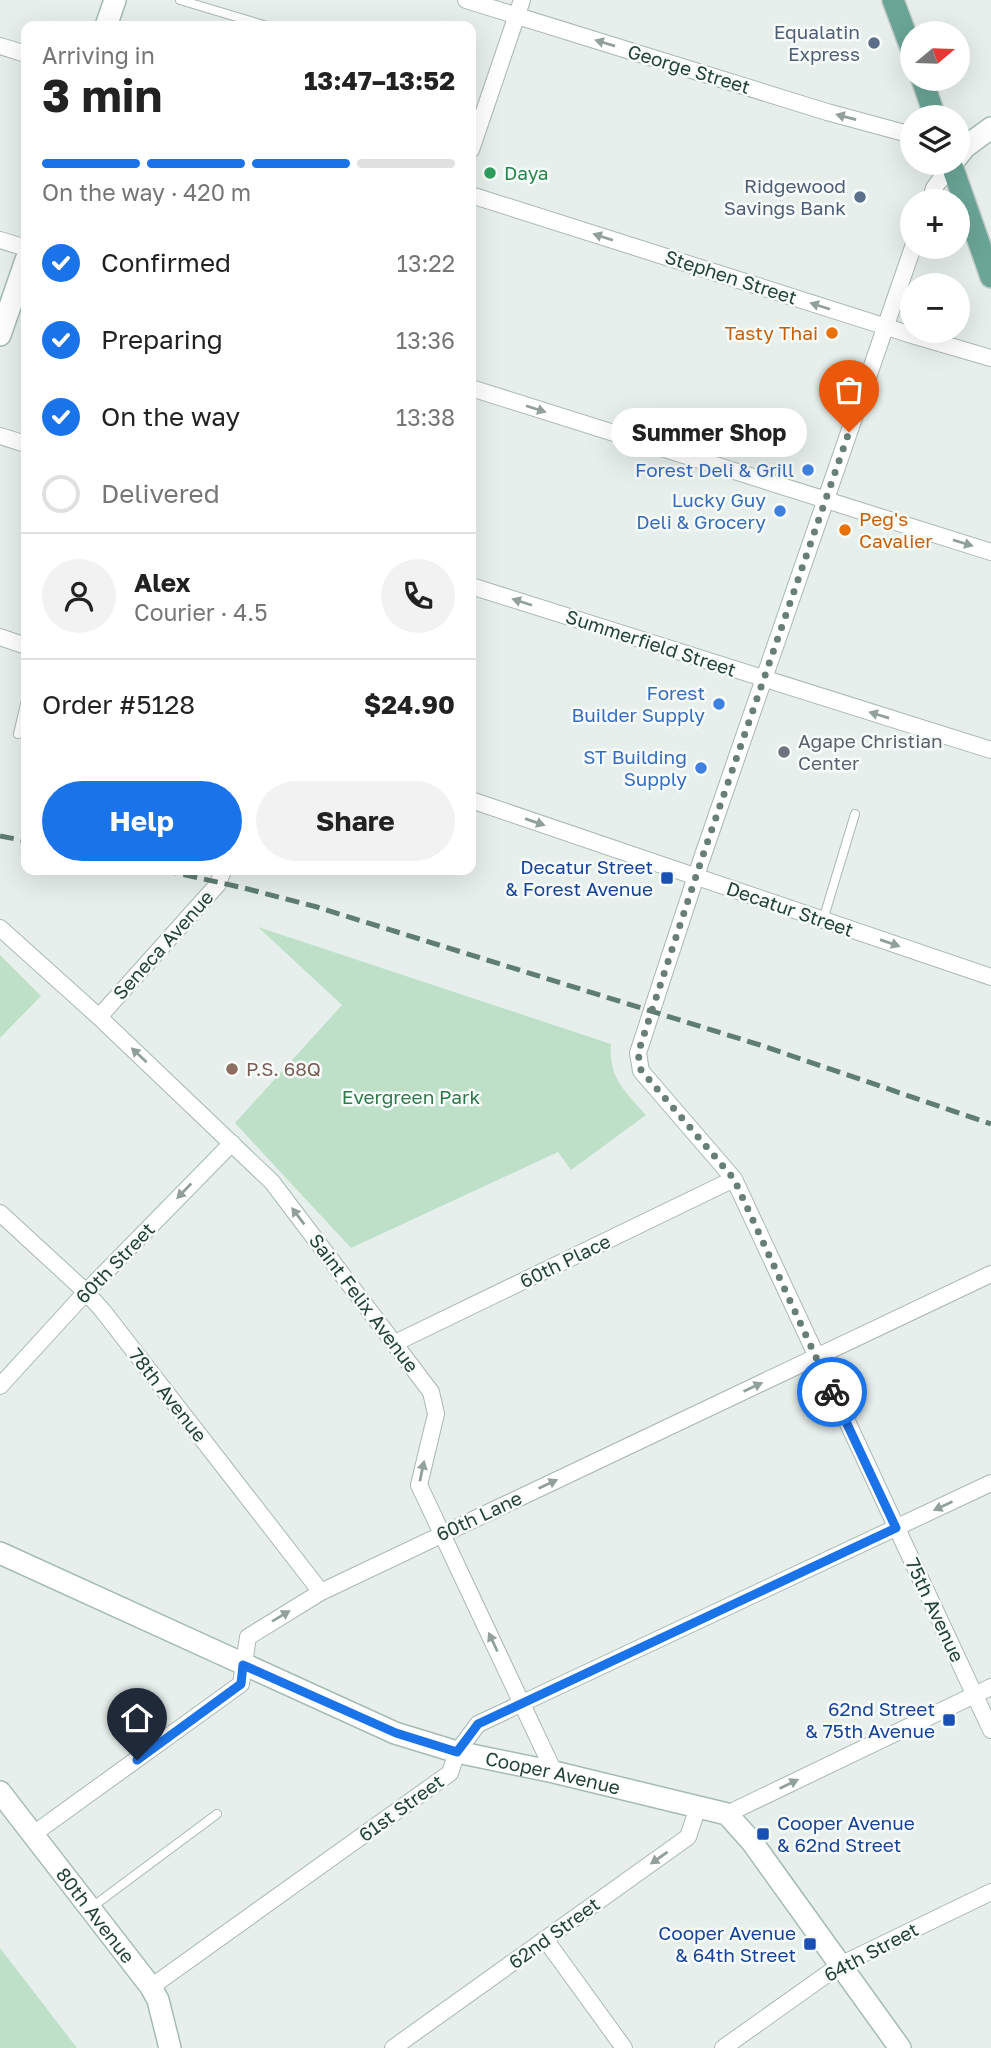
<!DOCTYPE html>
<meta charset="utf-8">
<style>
:root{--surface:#fff;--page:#f2f2f2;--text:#222;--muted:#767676;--line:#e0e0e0;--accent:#1a73e8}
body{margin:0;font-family:"Golos Text",sans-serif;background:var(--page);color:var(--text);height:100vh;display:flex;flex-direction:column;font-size:26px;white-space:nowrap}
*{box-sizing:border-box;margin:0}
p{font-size:23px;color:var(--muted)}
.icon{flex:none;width:38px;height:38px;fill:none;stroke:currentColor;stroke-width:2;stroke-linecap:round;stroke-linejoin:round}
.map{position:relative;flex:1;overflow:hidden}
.drawer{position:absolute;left:21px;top:21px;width:455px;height:854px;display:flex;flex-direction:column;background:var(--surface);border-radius:14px;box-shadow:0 7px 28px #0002}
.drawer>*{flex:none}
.needle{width:46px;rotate:71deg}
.fabs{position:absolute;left:900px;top:21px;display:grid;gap:14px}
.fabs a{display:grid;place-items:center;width:70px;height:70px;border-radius:50%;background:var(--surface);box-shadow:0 7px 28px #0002;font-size:35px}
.pin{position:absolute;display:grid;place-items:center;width:60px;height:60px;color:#fff;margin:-72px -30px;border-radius:50% 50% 50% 0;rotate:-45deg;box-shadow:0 0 7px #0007}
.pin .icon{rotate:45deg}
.courier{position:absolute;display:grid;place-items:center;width:70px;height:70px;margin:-35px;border:5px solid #1a73e8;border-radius:50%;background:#fff;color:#222;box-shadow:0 2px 9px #0007}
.bubble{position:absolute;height:49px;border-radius:24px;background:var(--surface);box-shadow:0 7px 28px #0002;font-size:23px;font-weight:700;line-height:49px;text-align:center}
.overview em{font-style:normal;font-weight:700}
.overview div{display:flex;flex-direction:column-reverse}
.overview{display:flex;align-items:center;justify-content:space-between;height:119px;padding:0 21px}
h1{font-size:46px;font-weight:700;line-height:52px}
.bar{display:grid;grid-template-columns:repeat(4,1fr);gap:10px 7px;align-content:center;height:84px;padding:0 21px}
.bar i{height:9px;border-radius:5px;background:var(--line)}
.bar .selected{background:var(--accent)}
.bar p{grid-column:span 4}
.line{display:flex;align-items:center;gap:18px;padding:0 21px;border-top:2px solid var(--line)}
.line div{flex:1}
.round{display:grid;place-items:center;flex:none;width:74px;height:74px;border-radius:37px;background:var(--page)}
ol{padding:0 21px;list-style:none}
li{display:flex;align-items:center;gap:21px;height:77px}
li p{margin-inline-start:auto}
li .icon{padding:7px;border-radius:50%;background:var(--accent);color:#fff;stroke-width:4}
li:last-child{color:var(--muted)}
li i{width:38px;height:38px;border:4px solid var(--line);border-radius:50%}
.cta{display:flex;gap:14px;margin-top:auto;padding:14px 21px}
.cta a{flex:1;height:80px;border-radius:42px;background:var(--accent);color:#fff;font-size:28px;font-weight:700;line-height:80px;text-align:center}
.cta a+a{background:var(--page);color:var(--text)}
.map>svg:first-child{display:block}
.green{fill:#bfe0c8}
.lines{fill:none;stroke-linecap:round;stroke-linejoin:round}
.lane-casing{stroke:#a8b8b2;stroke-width:10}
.street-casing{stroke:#a8b8b2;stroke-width:18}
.secondary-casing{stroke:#a4bbb3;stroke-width:24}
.primary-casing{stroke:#c2cac8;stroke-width:24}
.lane{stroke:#fff;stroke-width:8}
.street{stroke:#fff;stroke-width:16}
.secondary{stroke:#fff;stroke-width:21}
.primary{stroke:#6aa596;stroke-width:21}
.rail{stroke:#5f7d75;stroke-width:5;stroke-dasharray:14 7;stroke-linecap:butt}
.oneway{fill:#92a09c}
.done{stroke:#687f78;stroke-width:7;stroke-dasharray:0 12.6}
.route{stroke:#1a73e8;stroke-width:9}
.service-dot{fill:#5c6f8a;stroke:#f7fbf9;stroke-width:2.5}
.leisure-dot{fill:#2e9e5b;stroke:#f7fbf9;stroke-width:2.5}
.food-dot{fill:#e8710a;stroke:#f7fbf9;stroke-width:2.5}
.shop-dot{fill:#3f7fe0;stroke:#f7fbf9;stroke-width:2.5}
.worship-dot{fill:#6b7280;stroke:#f7fbf9;stroke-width:2.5}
.transit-dot{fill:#1a4fb4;stroke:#f7fbf9;stroke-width:2.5}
.education-dot{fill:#8d6e63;stroke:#f7fbf9;stroke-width:2.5}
.labels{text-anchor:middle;stroke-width:5;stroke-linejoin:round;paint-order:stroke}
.service-label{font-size:19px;fill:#4e5e75;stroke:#f7fbf9;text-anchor:end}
.street-label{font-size:19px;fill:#24423a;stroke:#f7fbf9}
.leisure-label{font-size:19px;fill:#27864d;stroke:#f7fbf9;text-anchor:start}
.food-label{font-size:19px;fill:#c56008;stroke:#f7fbf9;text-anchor:end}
.shop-label{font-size:19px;fill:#366cbe;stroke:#f7fbf9;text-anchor:end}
.worship-label{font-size:19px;fill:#5b616d;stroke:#f7fbf9;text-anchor:start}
.transit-label{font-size:19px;fill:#164399;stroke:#f7fbf9;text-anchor:end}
.education-label{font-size:19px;fill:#785e54;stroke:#f7fbf9;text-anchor:start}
.park-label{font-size:19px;fill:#2d7a4b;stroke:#f7fbf9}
</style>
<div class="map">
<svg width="991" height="2048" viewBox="0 0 991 2048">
<rect width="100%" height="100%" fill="#e6efeb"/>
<path class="green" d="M258,927L611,1044C608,1077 625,1092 646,1115L571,1170L558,1152L351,1248L235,1123L342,1005Z
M0,955L41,996L0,1038Z
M0,1948L77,2048H0Z"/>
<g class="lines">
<g class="lane-casing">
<path id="lane" d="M180,0L267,26
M18,734L26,700
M823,920L855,814
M92,1907L217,1814"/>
</g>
<g class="street-casing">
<path id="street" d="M466,0L827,112L912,135
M0,46L26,54
M471,150L522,0
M471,195L912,335L991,358
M930,201L934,188L952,164
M0,240L26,248
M913,247L702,858L638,1053L641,1071L734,1179L991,1730
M471,388L991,552
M0,436L26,444
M471,586L991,750
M0,637L26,646
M471,800L991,977
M0,928L99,1017L272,1182L431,1392L436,1414L419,1485L554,1772
M99,1017L218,884L223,870
M0,1213L86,1292L103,1311L321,1592
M395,1343L734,1179
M0,1386L86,1292L232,1143
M727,1814L991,1687
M32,1835L241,1684L248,1637L321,1592L991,1274
M545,1939L624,2048
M151,1987L450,1773L457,1752L478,1724L991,1483
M393,2048L688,1837L698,1807
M723,2048L840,1965L991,1892"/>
</g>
<g class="secondary-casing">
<g id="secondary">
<path d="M106,26L115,0"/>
<path d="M957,157L965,147L991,128"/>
<path d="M0,335L26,260"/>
<path id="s1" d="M0,1553L395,1733L457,1752L554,1772L727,1814L752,1842L900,2048"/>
<path id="s2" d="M0,1792L151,1987L158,2000L170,2048"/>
</g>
</g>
<g class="primary-casing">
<path id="primary" d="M893,0L912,51
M922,79L935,117
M951,163L991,277"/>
</g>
<use href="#lane" class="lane"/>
<use href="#street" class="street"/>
<use href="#secondary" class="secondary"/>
<use href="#primary" class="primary"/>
<path class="rail" d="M0,836L26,841
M163,870L244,888L317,907L760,1045L991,1124"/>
</g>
<defs><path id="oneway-solid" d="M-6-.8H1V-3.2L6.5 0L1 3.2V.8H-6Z" transform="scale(1.75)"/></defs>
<g class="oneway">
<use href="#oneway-solid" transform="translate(605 43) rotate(-163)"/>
<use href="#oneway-solid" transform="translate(846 117) rotate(-165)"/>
<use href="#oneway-solid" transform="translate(603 237) rotate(-162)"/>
<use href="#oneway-solid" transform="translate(820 306) rotate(-162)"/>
<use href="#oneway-solid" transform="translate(536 409) rotate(18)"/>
<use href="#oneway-solid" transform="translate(963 543) rotate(17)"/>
<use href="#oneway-solid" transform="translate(522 602) rotate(-162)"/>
<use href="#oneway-solid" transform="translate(879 715) rotate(-163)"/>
<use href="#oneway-solid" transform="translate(535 822) rotate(19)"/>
<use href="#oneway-solid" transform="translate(890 943) rotate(19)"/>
<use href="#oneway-solid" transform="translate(139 1055) rotate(-137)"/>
<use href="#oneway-solid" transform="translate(184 1191) rotate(134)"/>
<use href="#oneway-solid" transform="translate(298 1216) rotate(-127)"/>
<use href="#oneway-solid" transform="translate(753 1387) rotate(-25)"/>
<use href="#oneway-solid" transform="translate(422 1471) rotate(-78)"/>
<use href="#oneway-solid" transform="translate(548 1484) rotate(-25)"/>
<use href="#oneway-solid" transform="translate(943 1506) rotate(155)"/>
<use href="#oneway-solid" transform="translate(281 1616) rotate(-31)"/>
<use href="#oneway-solid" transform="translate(493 1642) rotate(-115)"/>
<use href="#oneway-solid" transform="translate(789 1784) rotate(-26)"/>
<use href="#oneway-solid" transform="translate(659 1858) rotate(145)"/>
</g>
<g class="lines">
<path class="done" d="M832,1392L734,1179L641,1070L638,1053L702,858L849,432"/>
<path class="route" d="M137,1760L241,1684L243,1665L396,1733L457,1752L478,1724L896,1528L832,1392"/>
</g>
<g class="service-dot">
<circle cx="874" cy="43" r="7"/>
<circle cx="860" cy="197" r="7"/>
</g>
<circle class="leisure-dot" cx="490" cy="173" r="7"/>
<g class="food-dot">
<circle cx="832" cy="333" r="7"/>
<circle cx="845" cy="530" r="7"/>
</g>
<g class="shop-dot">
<circle cx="808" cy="470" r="7"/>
<circle cx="780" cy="511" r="7"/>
<circle cx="719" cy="704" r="7"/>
<circle cx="701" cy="768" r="7"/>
</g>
<circle class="worship-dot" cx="784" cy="752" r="7"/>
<g class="transit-dot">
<rect x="660" y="871" width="14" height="14" rx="3.5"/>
<rect x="942" y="1713" width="14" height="14" rx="3.5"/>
<rect x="756" y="1827" width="14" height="14" rx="3.5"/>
<rect x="803" y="1937" width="14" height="14" rx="3.5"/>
</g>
<circle class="education-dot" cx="232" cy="1069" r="7"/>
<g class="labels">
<g class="service-label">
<text x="860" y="39">Equalatin<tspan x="860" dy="22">Express</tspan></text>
<text x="846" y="193">Ridgewood<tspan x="846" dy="22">Savings Bank</tspan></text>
</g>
<g class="street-label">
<text transform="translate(689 69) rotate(17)" y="7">George Street</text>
<text transform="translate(731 277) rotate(18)" y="7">Stephen Street</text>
<text transform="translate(651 643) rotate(18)" y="7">Summerfield Street</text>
<text transform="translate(790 909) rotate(19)" y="7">Decatur Street</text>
<text transform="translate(163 945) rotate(-48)" y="7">Seneca Avenue</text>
<text transform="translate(565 1261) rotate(-26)" y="7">60th Place</text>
<text transform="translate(115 1263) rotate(-46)" y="7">60th Street</text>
<text transform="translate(364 1303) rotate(53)" y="7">Saint Felix Avenue</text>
<text transform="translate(168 1395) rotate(52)" y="7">78th Avenue</text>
<text transform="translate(479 1516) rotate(-25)" y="7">60th Lane</text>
<text transform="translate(935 1610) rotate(65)" y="7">75th Avenue</text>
<text dy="7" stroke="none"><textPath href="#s1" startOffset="597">Cooper Avenue</textPath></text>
<text transform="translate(401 1808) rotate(-36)" y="7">61st Street</text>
<text dy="7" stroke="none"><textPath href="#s2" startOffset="156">80th Avenue</textPath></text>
<text transform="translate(554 1933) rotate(-36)" y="7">62nd Street</text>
<text transform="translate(871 1952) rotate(-28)" y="7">64th Street</text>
</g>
<g class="leisure-label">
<text x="504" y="180">Daya</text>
</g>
<g class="food-label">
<text x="818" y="340">Tasty Thai</text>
<text x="859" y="526" text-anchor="start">Peg's<tspan x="859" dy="22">Cavalier</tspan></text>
</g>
<g class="shop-label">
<text x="794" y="477">Forest Deli &amp; Grill</text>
<text x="766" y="507">Lucky Guy<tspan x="766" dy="22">Deli &amp; Grocery</tspan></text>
<text x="705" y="700">Forest<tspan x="705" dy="22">Builder Supply</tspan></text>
<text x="687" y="764">ST Building<tspan x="687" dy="22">Supply</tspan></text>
</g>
<g class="worship-label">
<text x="798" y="748">Agape Christian<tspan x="798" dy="22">Center</tspan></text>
</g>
<g class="transit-label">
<text x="653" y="874">Decatur Street<tspan x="653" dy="22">&amp; Forest Avenue</tspan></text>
<text x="935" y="1716">62nd Street<tspan x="935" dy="22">&amp; 75th Avenue</tspan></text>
<text x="777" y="1830" text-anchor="start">Cooper Avenue<tspan x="777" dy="22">&amp; 62nd Street</tspan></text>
<text x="796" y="1940">Cooper Avenue<tspan x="796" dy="22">&amp; 64th Street</tspan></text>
</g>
<g class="education-label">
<text x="246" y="1076">P.S. 68Q</text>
</g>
<g class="park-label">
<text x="411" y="1104">Evergreen Park</text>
</g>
</g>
</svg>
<div class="fabs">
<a><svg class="needle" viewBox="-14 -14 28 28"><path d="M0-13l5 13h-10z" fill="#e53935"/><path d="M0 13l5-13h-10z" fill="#767676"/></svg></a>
<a><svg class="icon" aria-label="layers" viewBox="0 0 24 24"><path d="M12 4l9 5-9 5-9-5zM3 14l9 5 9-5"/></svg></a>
<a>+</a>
<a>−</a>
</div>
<div class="pin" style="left:849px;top:432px;background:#ea580c"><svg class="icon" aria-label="bag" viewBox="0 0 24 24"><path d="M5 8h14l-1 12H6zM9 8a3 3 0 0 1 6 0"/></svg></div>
<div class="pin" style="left:137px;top:1760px;background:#1f2937"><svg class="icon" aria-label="home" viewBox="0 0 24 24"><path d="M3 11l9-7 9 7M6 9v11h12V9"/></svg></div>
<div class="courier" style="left:832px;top:1392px"><svg class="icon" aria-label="bike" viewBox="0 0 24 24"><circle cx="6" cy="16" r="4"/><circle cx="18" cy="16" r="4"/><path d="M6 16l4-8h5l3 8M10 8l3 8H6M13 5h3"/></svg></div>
<div class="bubble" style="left:611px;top:408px;width:196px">Summer Shop</div>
<section class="drawer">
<div class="overview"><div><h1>3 min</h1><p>Arriving in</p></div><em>13:47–13:52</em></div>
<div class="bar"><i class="selected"></i><i class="selected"></i><i class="selected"></i><i></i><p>On the way · 420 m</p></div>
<ol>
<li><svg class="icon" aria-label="check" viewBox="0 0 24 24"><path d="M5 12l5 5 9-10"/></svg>Confirmed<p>13:22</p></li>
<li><svg class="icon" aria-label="check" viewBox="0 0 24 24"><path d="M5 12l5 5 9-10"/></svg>Preparing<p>13:36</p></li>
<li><svg class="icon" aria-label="check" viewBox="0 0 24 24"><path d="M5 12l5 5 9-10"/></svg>On the way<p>13:38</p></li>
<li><i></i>Delivered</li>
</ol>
<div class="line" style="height:126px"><a class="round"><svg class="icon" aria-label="person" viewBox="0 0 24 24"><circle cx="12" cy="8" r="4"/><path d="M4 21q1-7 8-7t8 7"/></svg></a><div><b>Alex</b><p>Courier · 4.5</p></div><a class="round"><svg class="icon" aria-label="phone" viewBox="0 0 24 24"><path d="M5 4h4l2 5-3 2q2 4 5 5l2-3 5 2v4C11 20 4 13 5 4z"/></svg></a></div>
<div class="line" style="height:91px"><div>Order #5128</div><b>$24.90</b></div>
<div class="cta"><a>Help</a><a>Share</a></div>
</section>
</div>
